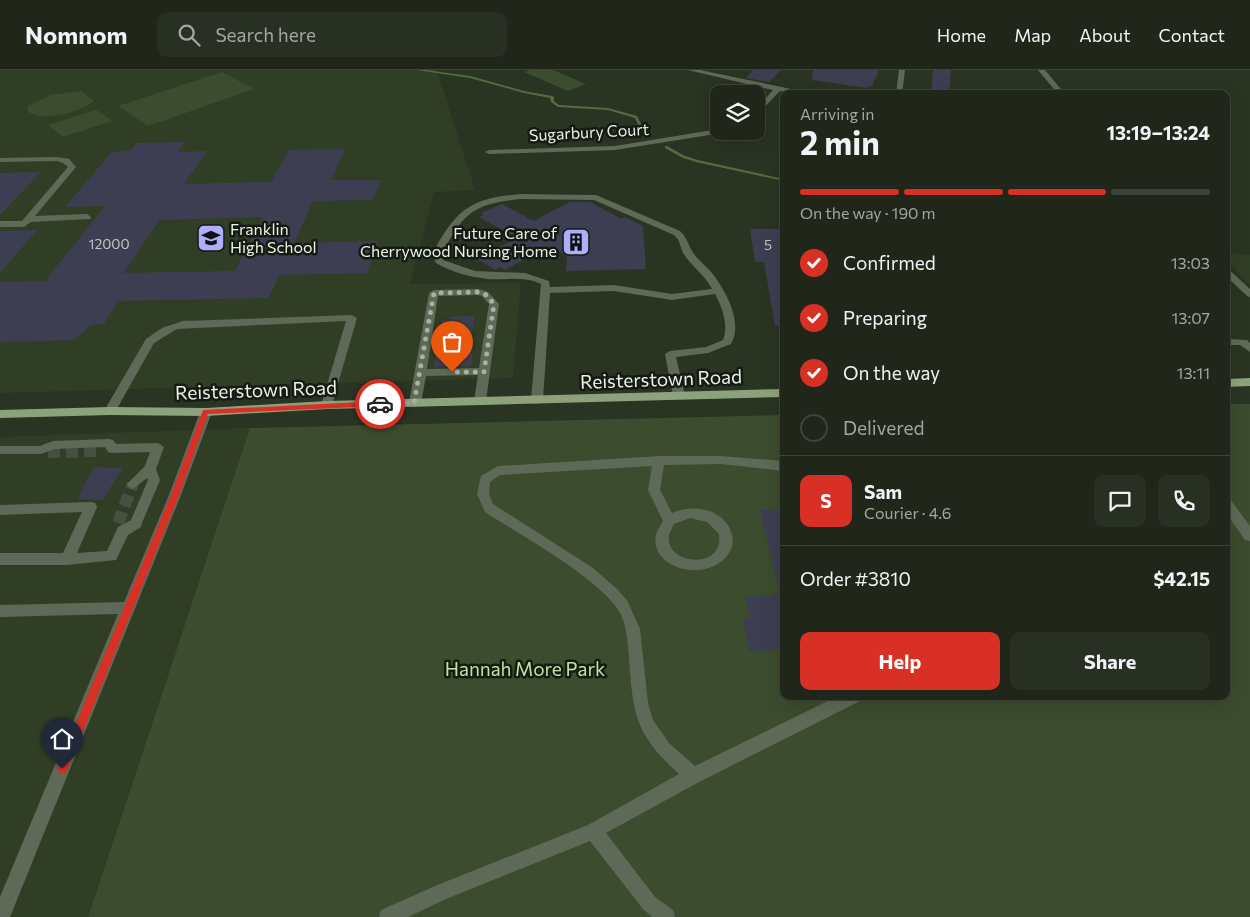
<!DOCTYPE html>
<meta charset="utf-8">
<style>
:root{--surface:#20271a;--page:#282f23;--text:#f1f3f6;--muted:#a2a5a2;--line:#3d4439;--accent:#d93025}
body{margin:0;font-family:Commissioner,sans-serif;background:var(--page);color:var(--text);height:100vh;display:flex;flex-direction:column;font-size:19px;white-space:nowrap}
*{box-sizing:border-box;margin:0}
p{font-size:16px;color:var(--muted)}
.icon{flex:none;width:28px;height:28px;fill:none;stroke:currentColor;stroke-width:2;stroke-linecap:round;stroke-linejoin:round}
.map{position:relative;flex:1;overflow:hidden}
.sheet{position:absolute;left:780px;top:20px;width:450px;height:610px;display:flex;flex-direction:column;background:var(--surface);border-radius:10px;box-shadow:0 5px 20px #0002,0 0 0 1px var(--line)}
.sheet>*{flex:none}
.controls{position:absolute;left:710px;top:15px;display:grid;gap:10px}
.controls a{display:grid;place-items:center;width:55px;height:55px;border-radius:10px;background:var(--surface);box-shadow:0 5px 20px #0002,0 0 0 1px var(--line);font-size:25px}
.pin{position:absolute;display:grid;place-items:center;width:42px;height:42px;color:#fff;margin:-51px -21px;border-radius:50% 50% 50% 0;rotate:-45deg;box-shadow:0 0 5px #0007}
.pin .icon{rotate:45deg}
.courier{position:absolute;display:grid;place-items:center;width:50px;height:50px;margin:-25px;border:4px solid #d93025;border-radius:50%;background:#fff;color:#222;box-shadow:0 1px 6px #0007}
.headline em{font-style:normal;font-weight:700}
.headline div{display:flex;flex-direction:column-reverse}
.headline{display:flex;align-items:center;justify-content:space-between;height:85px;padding:0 20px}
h1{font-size:32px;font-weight:700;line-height:38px}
.bar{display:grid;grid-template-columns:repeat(4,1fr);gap:8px 5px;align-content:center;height:60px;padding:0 20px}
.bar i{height:6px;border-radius:4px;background:var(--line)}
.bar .active{background:var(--accent)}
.bar p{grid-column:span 4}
.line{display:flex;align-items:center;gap:12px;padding:0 20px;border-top:1px solid var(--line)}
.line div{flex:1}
.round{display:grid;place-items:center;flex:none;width:52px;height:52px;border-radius:10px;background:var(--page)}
ol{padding:0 20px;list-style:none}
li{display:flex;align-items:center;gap:15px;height:55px}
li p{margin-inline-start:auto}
li .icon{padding:5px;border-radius:50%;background:var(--accent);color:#fff;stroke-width:4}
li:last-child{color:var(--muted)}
li i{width:28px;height:28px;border:2px solid var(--line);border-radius:50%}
.action{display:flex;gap:10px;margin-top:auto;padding:10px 20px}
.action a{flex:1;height:58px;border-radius:10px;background:var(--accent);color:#fff;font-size:20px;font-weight:700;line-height:58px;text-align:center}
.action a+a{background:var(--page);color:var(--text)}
header{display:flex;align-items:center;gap:30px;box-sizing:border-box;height:70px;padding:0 25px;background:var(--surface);border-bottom:1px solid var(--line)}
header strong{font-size:24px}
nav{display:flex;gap:28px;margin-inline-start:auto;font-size:18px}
.search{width:350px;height:45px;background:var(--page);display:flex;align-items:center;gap:12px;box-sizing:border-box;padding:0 18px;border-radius:10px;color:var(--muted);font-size:19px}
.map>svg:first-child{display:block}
.built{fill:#313e26}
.green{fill:#3c4c2e}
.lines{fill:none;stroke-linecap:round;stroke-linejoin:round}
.stream{fill:#546a41;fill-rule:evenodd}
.building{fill:#3e3e52;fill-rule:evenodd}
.minor-tunnel{stroke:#475040;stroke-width:12;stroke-dasharray:12 6;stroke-linecap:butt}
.minor{fill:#5f6957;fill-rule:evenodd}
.major{fill:#8da27c;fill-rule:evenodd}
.route{fill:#d93025}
.done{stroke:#a8b0a2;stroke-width:5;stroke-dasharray:0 9}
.labels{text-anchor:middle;stroke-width:5;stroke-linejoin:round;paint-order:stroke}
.far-number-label{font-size:14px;fill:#c0c5c2}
.far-street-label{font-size:16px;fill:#ecf2e7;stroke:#151a12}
.far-poi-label{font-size:16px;fill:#ecf2e7;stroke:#151a12;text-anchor:start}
.street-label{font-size:19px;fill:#ecf2e7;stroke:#151a12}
.park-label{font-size:19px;fill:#bfe4a0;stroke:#151a12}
</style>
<header>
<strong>Nomnom</strong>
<div class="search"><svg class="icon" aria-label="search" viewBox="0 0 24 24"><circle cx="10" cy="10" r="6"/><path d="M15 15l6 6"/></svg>Search here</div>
<nav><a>Home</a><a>Map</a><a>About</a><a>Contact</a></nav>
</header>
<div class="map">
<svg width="1250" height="847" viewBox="0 0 1250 847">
<rect width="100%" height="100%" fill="#2a3422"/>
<path class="built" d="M0,0H437L475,120L434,122L410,214L521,213L513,308L0,323Z
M1226,183L1250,185V215L1226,191Z
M250,358L88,847H0V367Z"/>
<path class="green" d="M531,0H553L586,14L568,21L524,2Z
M222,2L254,19L148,56L118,36Z
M81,21L94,31C80,42 44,52 28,42V36L50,25Z
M96,40L112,51L63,67L48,55Z
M1226,334H1250V847H88L250,358L784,345V626H1226Z"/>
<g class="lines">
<path class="stream" d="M417,0H426L470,6L524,21L552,26L554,27V31L559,35L608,38L637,46L643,58L652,63L649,64L641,60L635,48L608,40L558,37L551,32L550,28L524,23L470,8Z
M665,76H667L685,86L698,90L784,109V111L696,92L683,88L665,78Z"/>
</g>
<path class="building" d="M753,0H781L769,12L746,8Z
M813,0H879L872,16H869L868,18L812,10Z
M933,0H951L949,24H931Z
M739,14L762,19L758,24H729Z
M185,72L178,82L207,81L184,114L271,112L289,80L345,79L331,110H381L373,130L313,131L294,173L378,171L367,203L279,205L269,228L118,231L104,254L91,255L74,270L0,272V212L45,211L105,136L65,137L111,83L131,80L136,73ZM263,147L235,201L123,203L160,150Z
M41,102L0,145V103Z
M569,132H590L622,149L625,147L643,156L646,199L566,201L567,186L548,176L505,200L500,197L495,200L477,189L516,168L479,147L484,145L481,143L502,134L534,151Z
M750,159H784V255L775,256L764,192H755Z
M37,160L0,203V161Z
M474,246L471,271H474L471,296L434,297L442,250H449L450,247Z
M94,397L123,398L102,430L77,429Z
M784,439V510L777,511L760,440Z
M784,524V579L749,582L743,549L750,548L745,527Z"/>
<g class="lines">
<path class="minor-tunnel" d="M48,382L102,381
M118,453L133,414"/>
<path class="minor" d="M688,0H700L815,24L780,21L756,46V39L773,20Z
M899,0H905L902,24H896Z
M1038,0H1045L1065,24H1058Z
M719,59V61H723L722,63L615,80L489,84L485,82L489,80L615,76Z
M57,87L69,89L76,97L35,146L87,144L91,147L90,149L31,152L24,157H0V151H22L68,97L63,93L57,91L0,92V88Z
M520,124L596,125L680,161C688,168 688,176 694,184C700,192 709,198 715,207C727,224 743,253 731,274L708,283L676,287L685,326L683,329H675L673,326L665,284L670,281L706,277L723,270C729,255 722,237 715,224L672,230L614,221L550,223L543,330L537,334L533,333L531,330L541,214C524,206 506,210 488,209C470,207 451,202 436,193L432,184C457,139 469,129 520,124ZM520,129L594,130L674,165C680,170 680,176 683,183C691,196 705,205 712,219L672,224L614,215L550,217L549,211L525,203L475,201L443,190L442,184C463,143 473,134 520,129Z
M1226,197L1250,219V227L1247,226L1226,206Z
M478,219L488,222L499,234L486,331L480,335L474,331L478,305L426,306L421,333L415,337L411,336L409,333L429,223L434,220ZM478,225L482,226L489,234L479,298L427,299L438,226Z
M352,245L357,248L331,338H323L321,335L346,251L177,259L154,273L114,344L110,345L104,341L146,269L162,258L183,251Z
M1226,269L1247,270L1250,273V282L1240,275H1226Z
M206,338L212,342L181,425L10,847H0V827L118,544L0,547V535L124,532L169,425L200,342Z
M109,369L113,370L116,374L158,373L164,377L156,399L160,410L142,453L141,457L128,465L116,490L67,495H0V483H63L82,442L0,445V435L91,432L95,433L97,437L77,483L107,481L118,457L131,450L148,410L147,408L133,419L129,417L127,414L145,396L150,382L112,383L108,382L105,377L54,379L41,384H0V376H40L53,371Z
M659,386H721L784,391V401L721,394L664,395L660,420L672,443C693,433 726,439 732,465C734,472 732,478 729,483C709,514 649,500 656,465C657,460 661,455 663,451L648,420L652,396L500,405L490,412L489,424L493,434L593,498L616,518L627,530L640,559L648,633L653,650L669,673L695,696L838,626H863L860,631L699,712L606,763L655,827L673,840L675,847H652L643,839L590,771L446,829L408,847H379L381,840L435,816L588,755L679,704C635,664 633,645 629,588C628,574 627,556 620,543C602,510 519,464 485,442L477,424L481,406L498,396ZM690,448L707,452L719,464C725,501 664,495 669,465C670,462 672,458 674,454Z
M1226,428L1230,429L1250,456V471L1245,470L1226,443Z"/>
<path class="major" d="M1250,308V316L1226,317V309Z
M784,319V327L327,339L206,346L110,345L0,348V340L110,337L206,338L327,331Z"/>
</g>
<path class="route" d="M380,331L383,334L380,336L208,344L179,425L66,703L62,704L59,703L57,699L171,425L203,340Z"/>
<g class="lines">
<path class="done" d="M380,334L414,333L434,223L478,222L485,224L494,234L484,302H452"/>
</g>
<defs>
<g id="school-square" transform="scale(1.4375)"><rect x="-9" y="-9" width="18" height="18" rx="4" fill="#afaefa" stroke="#151a12"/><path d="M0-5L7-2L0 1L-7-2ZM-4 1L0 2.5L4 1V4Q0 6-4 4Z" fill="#111"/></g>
<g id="building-square" transform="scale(1.4375)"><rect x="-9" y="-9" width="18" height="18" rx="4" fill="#afaefa" stroke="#151a12"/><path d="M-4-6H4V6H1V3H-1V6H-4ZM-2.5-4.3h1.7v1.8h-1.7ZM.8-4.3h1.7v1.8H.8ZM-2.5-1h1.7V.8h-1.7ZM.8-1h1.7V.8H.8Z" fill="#111"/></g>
</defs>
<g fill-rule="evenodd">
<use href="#school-square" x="211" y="168"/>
<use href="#building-square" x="576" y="172"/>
</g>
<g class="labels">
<g class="far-number-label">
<text x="109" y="179">12000</text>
<text x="768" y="180">5</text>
</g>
<g class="far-street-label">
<text transform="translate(589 62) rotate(-3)" y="6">Sugarbury Court</text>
</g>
<g class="far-poi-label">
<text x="230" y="165">Franklin<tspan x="230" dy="18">High School</tspan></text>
<text x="557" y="169" text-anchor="end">Future Care of<tspan x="557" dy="18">Cherrywood Nursing Home</tspan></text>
</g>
<g class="street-label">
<text transform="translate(661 309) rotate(-2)" y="7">Reisterstown Road</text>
<text transform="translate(256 320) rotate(-2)" y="7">Reisterstown Road</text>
</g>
<g class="park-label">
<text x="525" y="606">Hannah More Park</text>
</g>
</g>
</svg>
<div class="controls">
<a><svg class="icon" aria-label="layers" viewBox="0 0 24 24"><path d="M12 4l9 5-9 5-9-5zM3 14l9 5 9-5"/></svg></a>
</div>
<div class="pin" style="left:452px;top:302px;background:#ea580c"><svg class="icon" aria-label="bag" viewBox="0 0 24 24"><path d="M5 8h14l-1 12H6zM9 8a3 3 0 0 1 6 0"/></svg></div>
<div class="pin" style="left:62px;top:699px;background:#1f2937"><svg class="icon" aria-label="home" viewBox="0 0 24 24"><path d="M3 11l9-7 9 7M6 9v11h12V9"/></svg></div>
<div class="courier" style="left:380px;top:334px"><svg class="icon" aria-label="car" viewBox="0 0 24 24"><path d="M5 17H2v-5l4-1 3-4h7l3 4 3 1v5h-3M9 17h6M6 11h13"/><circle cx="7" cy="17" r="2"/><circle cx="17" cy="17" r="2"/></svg></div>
<section class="sheet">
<div class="headline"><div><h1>2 min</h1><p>Arriving in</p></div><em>13:19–13:24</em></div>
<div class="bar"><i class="active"></i><i class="active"></i><i class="active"></i><i></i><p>On the way · 190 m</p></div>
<ol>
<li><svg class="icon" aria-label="check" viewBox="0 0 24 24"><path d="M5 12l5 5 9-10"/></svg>Confirmed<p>13:03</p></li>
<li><svg class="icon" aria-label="check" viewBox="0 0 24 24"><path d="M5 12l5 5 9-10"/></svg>Preparing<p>13:07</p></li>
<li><svg class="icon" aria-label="check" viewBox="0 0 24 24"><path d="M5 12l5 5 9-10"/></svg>On the way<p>13:11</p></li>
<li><i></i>Delivered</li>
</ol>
<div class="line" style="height:90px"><b class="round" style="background:var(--accent);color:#fff">S</b><div><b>Sam</b><p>Courier · 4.6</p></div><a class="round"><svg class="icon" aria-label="chat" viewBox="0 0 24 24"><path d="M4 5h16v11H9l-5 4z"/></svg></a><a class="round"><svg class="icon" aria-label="phone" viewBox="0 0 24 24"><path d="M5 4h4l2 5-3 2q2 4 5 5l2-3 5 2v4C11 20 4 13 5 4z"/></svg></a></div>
<div class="line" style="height:65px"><div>Order #3810</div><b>$42.15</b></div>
<div class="action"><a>Help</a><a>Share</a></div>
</section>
</div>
